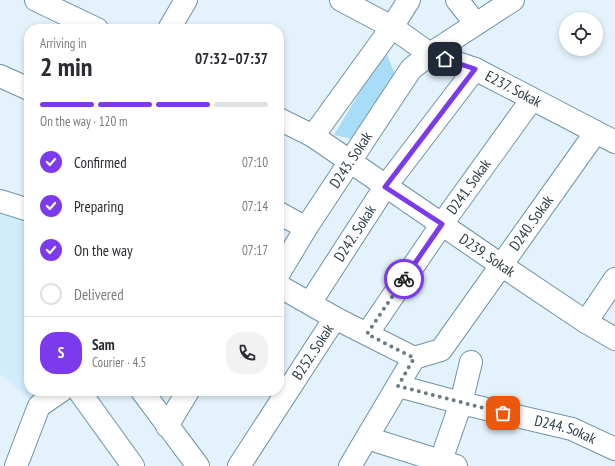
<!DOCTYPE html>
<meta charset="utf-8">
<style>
:root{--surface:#fff;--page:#f2f2f3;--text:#2b2b33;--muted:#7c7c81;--line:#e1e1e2;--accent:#7c3aed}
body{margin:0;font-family:"PT Sans Narrow",sans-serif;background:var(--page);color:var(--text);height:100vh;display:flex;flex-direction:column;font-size:15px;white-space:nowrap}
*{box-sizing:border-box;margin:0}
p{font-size:13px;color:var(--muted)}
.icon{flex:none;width:22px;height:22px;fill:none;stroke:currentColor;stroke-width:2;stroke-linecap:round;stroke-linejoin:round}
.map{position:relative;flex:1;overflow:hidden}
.sheet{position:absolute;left:24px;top:24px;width:260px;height:372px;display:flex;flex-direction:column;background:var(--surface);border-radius:16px;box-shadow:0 2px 6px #0003}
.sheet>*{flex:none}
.buttons{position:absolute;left:559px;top:12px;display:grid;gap:8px}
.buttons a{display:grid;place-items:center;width:44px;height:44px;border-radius:50%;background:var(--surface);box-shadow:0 2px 6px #0003;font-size:20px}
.pin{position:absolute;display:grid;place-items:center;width:34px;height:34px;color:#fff;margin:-17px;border-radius:8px;box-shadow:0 2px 6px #0006}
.courier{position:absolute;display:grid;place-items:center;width:40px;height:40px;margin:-20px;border:3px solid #7c3aed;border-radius:50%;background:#fff;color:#222;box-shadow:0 1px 5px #0007}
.summary em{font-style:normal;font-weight:700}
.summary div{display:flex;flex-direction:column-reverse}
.summary{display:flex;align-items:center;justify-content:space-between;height:68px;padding:0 16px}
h1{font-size:26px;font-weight:700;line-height:30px}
.bar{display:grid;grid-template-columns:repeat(4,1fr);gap:6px 4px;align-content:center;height:48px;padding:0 16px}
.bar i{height:5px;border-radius:3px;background:var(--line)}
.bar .current{background:var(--accent)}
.bar p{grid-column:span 4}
.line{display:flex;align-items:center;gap:10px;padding:0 16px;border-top:1px solid var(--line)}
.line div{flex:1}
.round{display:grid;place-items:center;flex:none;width:42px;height:42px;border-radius:16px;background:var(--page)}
ol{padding:0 16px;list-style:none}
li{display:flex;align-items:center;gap:12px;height:44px}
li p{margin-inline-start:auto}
li .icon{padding:4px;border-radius:50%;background:var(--accent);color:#fff;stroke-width:4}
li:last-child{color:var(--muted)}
li i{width:22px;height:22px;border:2px solid var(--line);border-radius:50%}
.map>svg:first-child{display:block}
.built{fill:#d1edfc}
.green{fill:#a8dcf7}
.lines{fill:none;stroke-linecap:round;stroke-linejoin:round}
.minor-casing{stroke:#6f93a7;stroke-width:24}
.minor{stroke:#fff;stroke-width:22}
.done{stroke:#6c7c84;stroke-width:4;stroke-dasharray:0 7.2}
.route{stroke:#7c3aed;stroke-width:5}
.labels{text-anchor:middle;stroke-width:3;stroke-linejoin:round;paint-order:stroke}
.street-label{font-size:15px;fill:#2c3c44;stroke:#e3f2fb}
</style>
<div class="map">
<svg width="615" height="466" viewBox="0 0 615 466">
<rect width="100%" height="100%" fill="#e3f2fb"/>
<path class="built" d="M0,208L29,217V391H45L31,400L0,374Z"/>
<path class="green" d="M385,50L396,77L358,140L334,135Z"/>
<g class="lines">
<g class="minor-casing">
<g id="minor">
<path d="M36,0L97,29"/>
<path id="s1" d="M341,0L392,27L430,54L475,69L615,142"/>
<path d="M457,0L476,24"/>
<path d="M169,29L186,0"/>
<path d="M0,76L29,89"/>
<path id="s2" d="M279,119L313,136L501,265L586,322L615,339"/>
<path d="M313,136L392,27L409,0"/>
<path d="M0,201L29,210"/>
<path d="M279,213L306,228"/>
<path id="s3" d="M279,273L306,228L411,69L430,54L513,0"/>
<path d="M279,286L335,318L414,358"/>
<path id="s4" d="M310,303L385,187L475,69"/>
<path d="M586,322L615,279"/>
<path id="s5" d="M367,334L442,224L532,99"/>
<path id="s6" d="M414,358L441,350L596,132"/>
<path id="s7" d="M398,386L461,403L572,429L615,449"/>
<path d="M79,391L133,466"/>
<path d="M142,391L198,466"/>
<path d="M167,426L188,391"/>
<path d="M367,438L456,466"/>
<path d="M16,466L39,406L61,391"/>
<path id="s8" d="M239,466L335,318"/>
<path d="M350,466L414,358"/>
<path d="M439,466L461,403L471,362"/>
</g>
</g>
<use href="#minor" class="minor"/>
</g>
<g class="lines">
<path class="done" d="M404,279L367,334L414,358L398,386L503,413"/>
<path class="route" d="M404,279L442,224L385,187L475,69L445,59"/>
</g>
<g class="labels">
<g class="street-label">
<text dy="5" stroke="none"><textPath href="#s1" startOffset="195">E237. Sokak</textPath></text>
<text dy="5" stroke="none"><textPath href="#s3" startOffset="134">D243. Sokak</textPath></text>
<text dy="5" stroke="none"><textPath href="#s5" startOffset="179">D241. Sokak</textPath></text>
<text dy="5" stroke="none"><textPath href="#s6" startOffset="184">D240. Sokak</textPath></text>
<text dy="5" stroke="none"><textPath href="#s4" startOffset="83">D242. Sokak</textPath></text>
<text dy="5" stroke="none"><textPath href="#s2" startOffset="249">D239. Sokak</textPath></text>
<text dy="5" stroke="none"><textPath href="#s8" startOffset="136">B252. Sokak</textPath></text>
<text dy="5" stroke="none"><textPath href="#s7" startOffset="173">D244. Sokak</textPath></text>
</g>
</g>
</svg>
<div class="buttons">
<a><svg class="icon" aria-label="locate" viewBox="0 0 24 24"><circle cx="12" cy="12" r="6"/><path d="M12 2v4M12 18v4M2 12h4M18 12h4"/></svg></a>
</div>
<div class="pin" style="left:503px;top:413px;background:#ea580c"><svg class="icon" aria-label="bag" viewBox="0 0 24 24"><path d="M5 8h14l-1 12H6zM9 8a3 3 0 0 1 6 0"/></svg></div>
<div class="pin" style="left:445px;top:59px;background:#1f2937"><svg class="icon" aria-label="home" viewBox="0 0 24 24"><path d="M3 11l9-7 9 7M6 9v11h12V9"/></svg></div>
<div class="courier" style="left:404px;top:279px"><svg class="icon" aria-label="bike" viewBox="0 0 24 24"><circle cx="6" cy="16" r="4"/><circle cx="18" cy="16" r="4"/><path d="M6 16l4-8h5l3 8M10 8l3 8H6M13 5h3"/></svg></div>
<section class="sheet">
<div class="summary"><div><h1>2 min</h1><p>Arriving in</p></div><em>07:32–07:37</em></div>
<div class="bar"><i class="current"></i><i class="current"></i><i class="current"></i><i></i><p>On the way · 120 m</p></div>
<ol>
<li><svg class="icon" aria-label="check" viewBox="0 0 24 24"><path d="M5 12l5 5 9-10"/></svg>Confirmed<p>07:10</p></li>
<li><svg class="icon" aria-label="check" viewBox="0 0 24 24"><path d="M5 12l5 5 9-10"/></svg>Preparing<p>07:14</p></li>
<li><svg class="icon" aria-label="check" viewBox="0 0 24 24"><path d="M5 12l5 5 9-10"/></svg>On the way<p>07:17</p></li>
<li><i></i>Delivered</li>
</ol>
<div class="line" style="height:72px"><b class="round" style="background:var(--accent);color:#fff">S</b><div><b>Sam</b><p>Courier · 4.5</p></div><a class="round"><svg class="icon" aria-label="phone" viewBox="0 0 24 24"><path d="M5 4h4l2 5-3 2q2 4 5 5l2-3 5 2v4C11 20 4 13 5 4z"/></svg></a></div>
</section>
</div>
